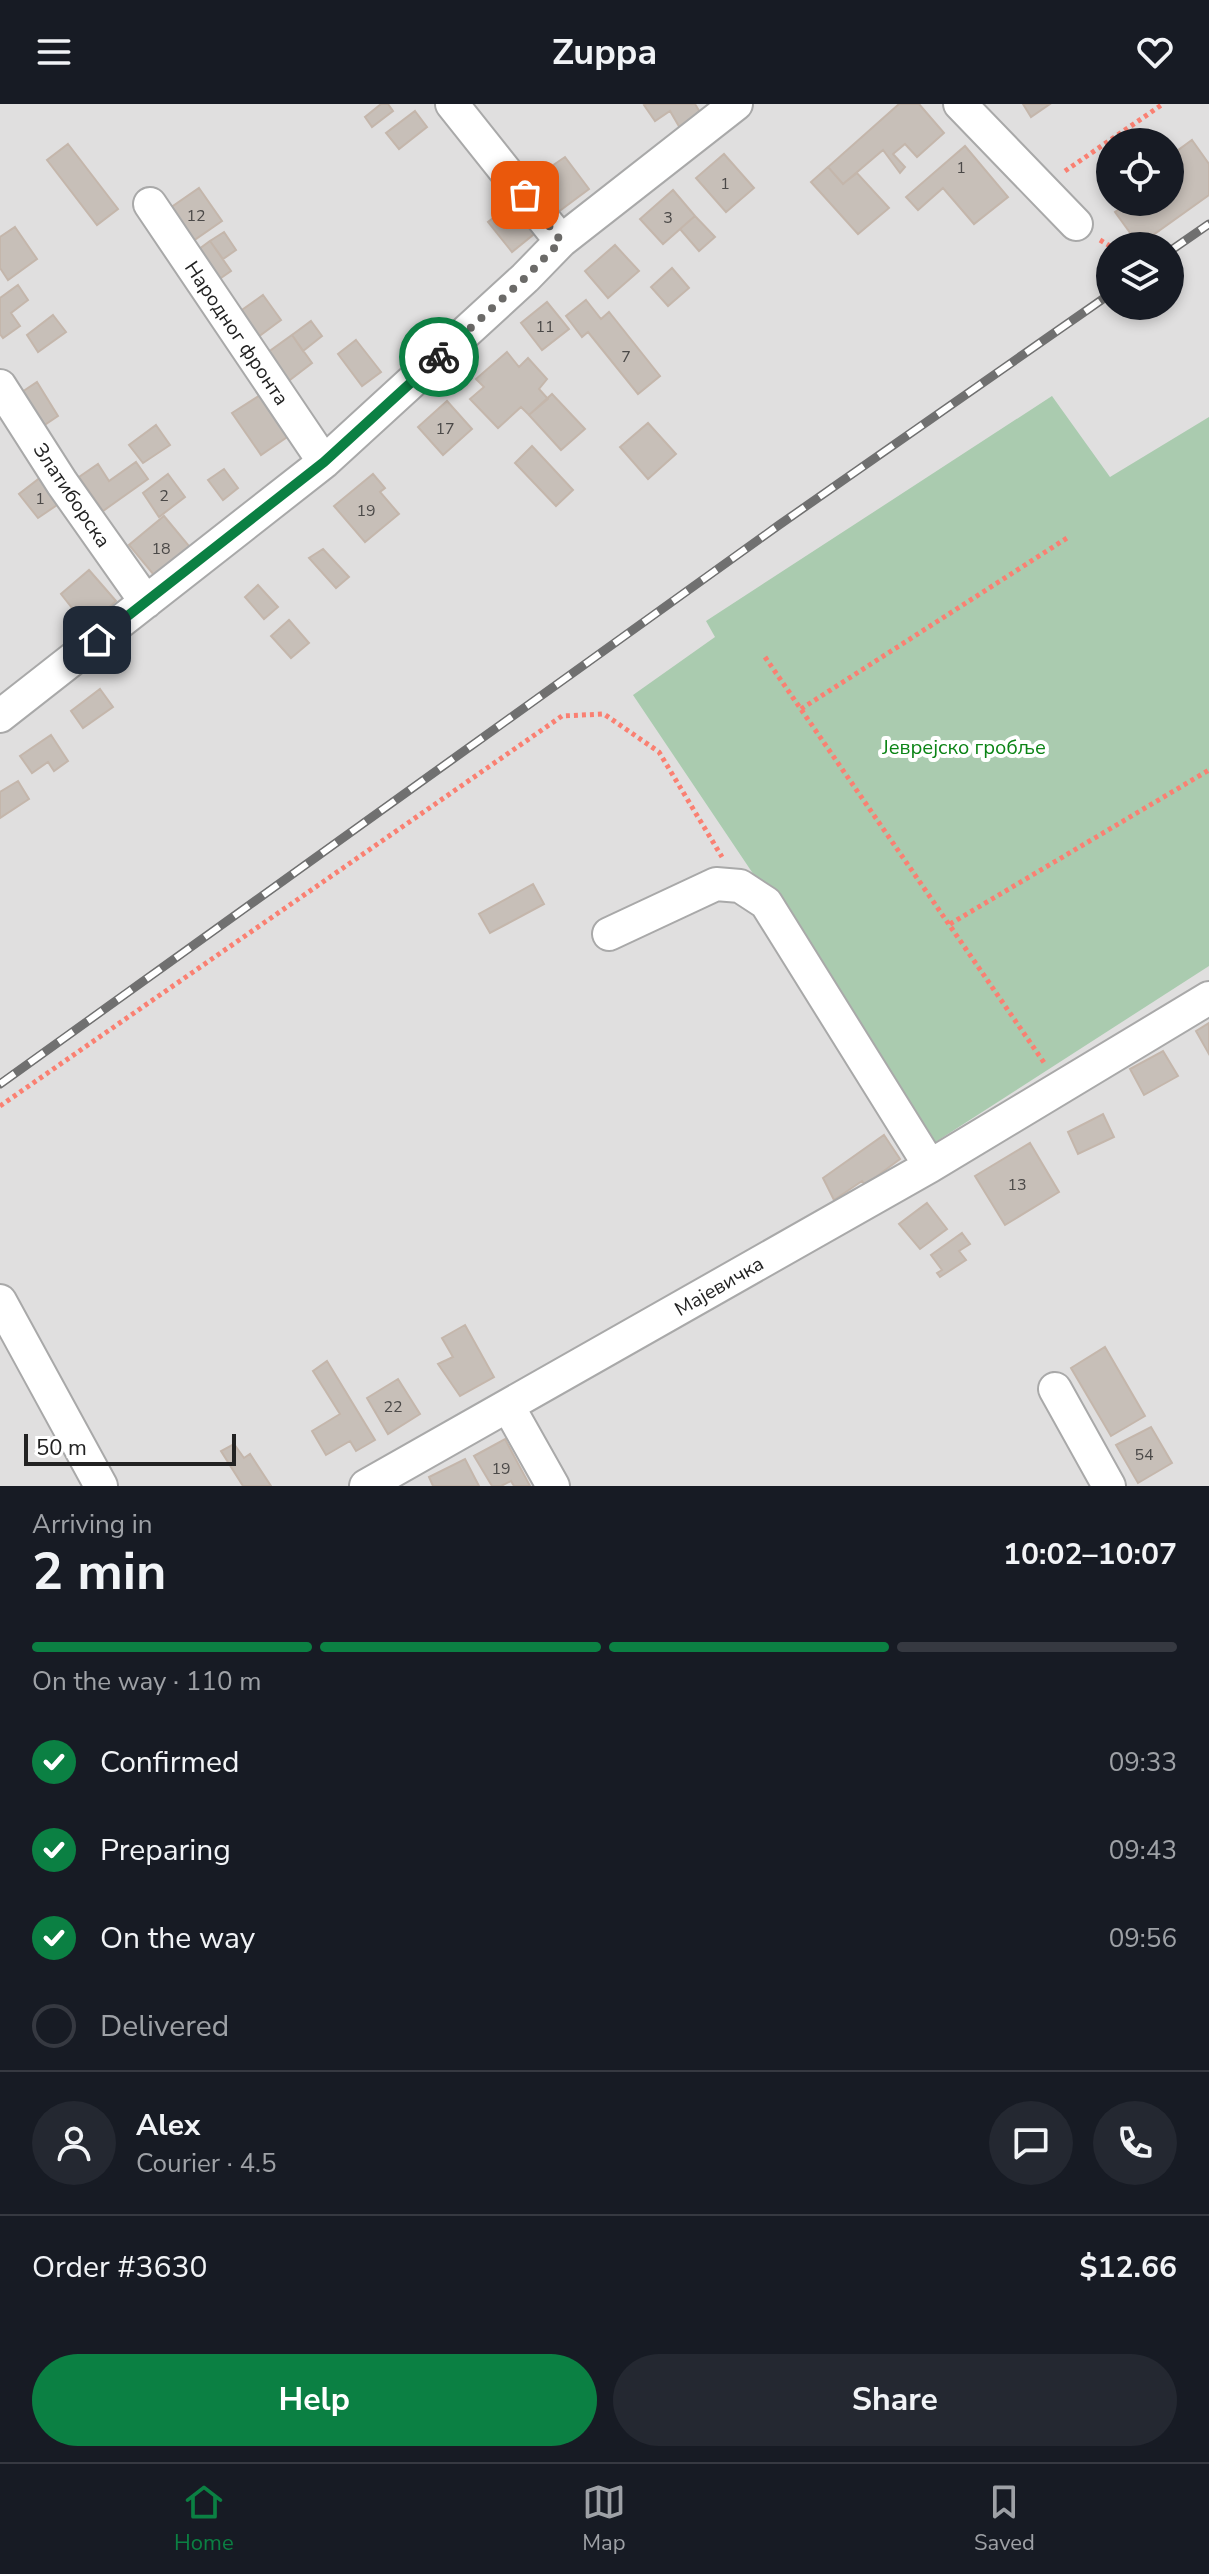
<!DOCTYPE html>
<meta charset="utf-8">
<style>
:root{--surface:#171b24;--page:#242831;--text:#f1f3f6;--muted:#9ea1a6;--line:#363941;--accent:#0b8043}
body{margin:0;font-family:"Nunito Sans",sans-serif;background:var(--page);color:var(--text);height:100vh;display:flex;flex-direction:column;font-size:30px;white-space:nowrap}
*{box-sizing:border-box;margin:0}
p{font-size:26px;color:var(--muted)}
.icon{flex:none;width:44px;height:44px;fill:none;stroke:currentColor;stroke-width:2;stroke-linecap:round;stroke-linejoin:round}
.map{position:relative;height:1382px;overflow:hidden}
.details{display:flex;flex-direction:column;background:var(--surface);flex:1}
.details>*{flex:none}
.fabs{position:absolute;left:1096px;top:24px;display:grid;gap:16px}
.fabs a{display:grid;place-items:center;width:88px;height:88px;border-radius:50%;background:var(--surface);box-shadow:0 4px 12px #0003;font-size:40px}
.scale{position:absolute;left:24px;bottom:20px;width:212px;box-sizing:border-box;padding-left:8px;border:4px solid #222;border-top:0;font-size:22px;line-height:28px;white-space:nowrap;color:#222;-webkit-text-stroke:6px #fff;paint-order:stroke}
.pin{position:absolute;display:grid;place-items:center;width:68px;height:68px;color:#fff;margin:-34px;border-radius:16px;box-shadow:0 4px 12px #0006}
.courier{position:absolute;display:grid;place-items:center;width:80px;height:80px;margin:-40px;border:6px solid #0b8043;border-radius:50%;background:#fff;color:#222;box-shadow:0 2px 10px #0007}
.summary em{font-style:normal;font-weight:700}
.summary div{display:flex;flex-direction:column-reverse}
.summary{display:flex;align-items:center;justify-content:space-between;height:136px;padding:0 32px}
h1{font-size:52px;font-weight:700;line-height:60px}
.bar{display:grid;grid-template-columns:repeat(4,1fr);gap:12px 8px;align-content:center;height:96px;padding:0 32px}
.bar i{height:10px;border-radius:6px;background:var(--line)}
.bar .active{background:var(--accent)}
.bar p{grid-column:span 4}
.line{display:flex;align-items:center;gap:20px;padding:0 32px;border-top:2px solid var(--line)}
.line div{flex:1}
.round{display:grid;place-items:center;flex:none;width:84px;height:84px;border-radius:42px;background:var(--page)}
ol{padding:0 32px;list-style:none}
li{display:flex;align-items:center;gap:24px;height:88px}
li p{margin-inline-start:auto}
li .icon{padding:8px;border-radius:50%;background:var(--accent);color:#fff;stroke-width:4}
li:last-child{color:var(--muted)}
li i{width:44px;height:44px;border:4px solid var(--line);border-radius:50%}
.cta{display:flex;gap:16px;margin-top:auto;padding:16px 32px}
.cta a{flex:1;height:92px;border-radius:48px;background:var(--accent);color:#fff;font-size:32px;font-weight:700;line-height:92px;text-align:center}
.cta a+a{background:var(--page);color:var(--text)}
header{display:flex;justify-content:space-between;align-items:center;height:104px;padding:0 32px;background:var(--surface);font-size:36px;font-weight:700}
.tab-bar{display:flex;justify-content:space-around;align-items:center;height:112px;border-top:2px solid var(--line);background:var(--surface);font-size:22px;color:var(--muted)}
.tab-bar a{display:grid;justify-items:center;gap:4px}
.tab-bar .active{color:var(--accent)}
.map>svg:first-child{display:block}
.residential{fill:#e0dfdf;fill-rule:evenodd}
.cemetery{fill:#aacbaf}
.building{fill:#c7bfb8;stroke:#c4b6ab;stroke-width:2}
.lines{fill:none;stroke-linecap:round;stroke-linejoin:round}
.minor-casing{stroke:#a9a9a9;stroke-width:36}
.path{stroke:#fa8072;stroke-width:5;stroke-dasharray:4 4;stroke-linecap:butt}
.minor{stroke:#fff;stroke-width:32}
.rail-casing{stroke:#707070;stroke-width:9}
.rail{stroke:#fff;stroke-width:6;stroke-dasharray:18;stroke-linecap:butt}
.done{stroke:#6b6a68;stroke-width:8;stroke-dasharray:0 14.4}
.route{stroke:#0b8043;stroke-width:10}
.labels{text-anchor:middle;stroke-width:8;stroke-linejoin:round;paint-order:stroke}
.number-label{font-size:16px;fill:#4b4948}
.street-label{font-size:20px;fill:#222;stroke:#fff}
.park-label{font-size:20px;fill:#0c8416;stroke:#fff}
</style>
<header><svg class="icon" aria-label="menu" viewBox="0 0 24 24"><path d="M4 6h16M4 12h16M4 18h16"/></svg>Zuppa<svg class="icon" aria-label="heart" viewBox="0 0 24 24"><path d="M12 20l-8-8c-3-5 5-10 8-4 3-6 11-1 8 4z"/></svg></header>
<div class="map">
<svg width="1209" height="1382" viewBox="0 0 1209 1382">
<rect width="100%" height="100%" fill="#f2efe9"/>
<path class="residential" d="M0,0H1209V1382H0ZM1110,38H1170V98H1110ZM1110,142H1170V202H1110Z"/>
<path class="cemetery" d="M1052,292L1110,373L1209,313V862L934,1039L633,591L715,533L706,517Z"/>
<path class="building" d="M381,0H388L393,7L372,23L365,13Z
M647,0H695L701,10L680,24L670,7L655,17L644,1Z
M899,0H919L944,29L917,53L905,40L893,50L905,63L900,69L883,46L843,80L828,63Z
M1023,0H1050L1031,13Z
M415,7L427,23L399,45L386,29Z
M1192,36L1209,60V91L1139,141L1115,108L1129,98H1170V52Z
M68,40L118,105L97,121L47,56Z
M965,42L1008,93L974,120L943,84L918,106L906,93Z
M724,50L754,84L726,108L696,74Z
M565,53L589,85L554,111L535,85L551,73L546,66Z
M828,63L843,80L857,69L889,104L858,130L811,78Z
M199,84L222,117L193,137L170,104Z
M673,86L695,112L663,140L640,115Z
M515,97L539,126L512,148L488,118Z
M695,112L715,133L699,147L680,125Z
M15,123L37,155L8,176L0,164V133Z
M224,128L236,146L223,155L210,137Z
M210,137L231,167L212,180L191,151Z
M615,141L639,167L608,194L585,167Z
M672,164L689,184L668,202L651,183Z
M18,181L28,196L11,209L20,222L3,234L0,230V194Z
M263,191L281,216L250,239L232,213Z
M586,196L601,215L609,208L660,272L638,290L588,228L582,233L566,212Z
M547,198L569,225L542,246L521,219Z
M53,211L66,228L38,248L27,231Z
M311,217L322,232L303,247L292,231Z
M292,231L312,259L282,282L260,254Z
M356,236L381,268L362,282L338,250Z
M507,248L519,263L528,254L547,275L539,285L548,295L529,311L521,303L498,324L470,295L484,283L476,275Z
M37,278L58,312L40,324L19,290Z
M265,288L293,329L261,351L232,309Z
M552,290L585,325L561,346L529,311Z
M447,297L472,325L443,351L418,323Z
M648,319L676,350L648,375L620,343Z
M156,321L170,341L143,359L129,341Z
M532,342L573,386L556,402L515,359Z
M136,358L148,375L103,407L79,373L98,360L109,377Z
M224,365L238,384L223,396L208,376Z
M168,370L185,393L159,413L143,389Z
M373,370L385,384L380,388L399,410L365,438L334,402Z
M41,373L60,399L38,414L19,390Z
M164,412L194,448L159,477L129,441Z
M323,445L349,473L336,484L309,454Z
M89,466L116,497L87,523L61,490Z
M258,481L278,503L264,515L245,493Z
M289,516L309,539L291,554L271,532Z
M100,585L113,603L83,624L71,607Z
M51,631L68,657L54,667L48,658L32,669L20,652Z
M18,677L29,695L0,714V688Z
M533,780L544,800L490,829L479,810Z
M1209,919V950L1196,927Z
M1163,947L1178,972L1144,991L1130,965Z
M1103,1010L1114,1033L1078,1050L1068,1028Z
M884,1031L900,1055L865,1081L862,1077L834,1096L823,1074Z
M1030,1039L1059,1088L1005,1121L975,1072Z
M927,1099L947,1125L920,1145L899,1120Z
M962,1129L970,1140L959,1147L966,1156L940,1173L937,1169L942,1166L931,1151Z
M465,1221L494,1273L460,1292L438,1260L453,1253L442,1234Z
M1105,1243L1145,1312L1111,1332L1071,1264Z
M327,1257L375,1336L356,1347L350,1337L326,1351L312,1327L340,1310L313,1267Z
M398,1275L420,1310L388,1330L367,1294Z
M1151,1323L1172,1359L1138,1379L1116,1341Z
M505,1335L530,1382H514L511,1377L501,1382H492L474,1352Z
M234,1340L244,1354L250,1350L271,1382H243L221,1347Z
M465,1355L479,1382H433L429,1373Z"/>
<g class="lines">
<g class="minor-casing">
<path id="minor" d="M452,0L561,137
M960,0L1076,120
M150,100L324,358
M0,282L62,379L146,498
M0,612L324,358L525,174L561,137L736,0
M609,830L716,780L740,782L766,799L930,1062
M0,1197L101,1382
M1055,1285L1109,1382
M508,1302L553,1382
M366,1382L930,1062L1209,894"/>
</g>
<path class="path" d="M1065,67L1163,0
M1100,136L1110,142
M765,553L1045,960
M801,605L1067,434
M950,820L1209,666
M0,1002L562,612L604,610L659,648L722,753"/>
<use href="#minor" class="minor"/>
<g class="rail-casing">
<path id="rail" d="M1170,147L1209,120
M0,980L779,421L1110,190"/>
</g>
<use href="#rail" class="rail"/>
</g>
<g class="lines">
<path class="done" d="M439,253L525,174L561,137L525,91"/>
<path class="route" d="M97,536L324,358L439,253"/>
</g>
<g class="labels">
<g class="number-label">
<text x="961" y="69">1</text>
<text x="725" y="85">1</text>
<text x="196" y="117">12</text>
<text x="668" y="119">3</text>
<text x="545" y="228">11</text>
<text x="626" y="258">7</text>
<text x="445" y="330">17</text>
<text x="164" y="397">2</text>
<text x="40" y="400">1</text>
<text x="366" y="412">19</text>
<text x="161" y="450">18</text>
<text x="1017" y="1086">13</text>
<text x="393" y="1308">22</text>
<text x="1144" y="1356">54</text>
<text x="501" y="1370">19</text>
</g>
<g class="street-label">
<text transform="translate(237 229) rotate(56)" y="7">Народног фронта</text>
<text transform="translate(72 391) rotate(56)" y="7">Златиборска</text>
<text transform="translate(719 1182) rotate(-30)" y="7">Мајевичка</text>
</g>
<g class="park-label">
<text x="964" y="650">Јеврејско гробље</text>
</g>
</g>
</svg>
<div class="fabs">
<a><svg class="icon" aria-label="locate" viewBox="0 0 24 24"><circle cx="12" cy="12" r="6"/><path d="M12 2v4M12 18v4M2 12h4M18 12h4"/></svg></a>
<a><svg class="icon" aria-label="layers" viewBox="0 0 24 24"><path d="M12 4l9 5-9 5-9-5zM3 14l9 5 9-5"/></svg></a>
</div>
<div class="scale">50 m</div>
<div class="pin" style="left:525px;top:91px;background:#ea580c"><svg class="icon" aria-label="bag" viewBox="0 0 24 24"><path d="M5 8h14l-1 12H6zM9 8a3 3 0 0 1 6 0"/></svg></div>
<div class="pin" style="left:97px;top:536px;background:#1f2937"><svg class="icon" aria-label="home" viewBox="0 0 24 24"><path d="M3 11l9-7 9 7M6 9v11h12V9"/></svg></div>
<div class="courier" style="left:439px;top:253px"><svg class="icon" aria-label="bike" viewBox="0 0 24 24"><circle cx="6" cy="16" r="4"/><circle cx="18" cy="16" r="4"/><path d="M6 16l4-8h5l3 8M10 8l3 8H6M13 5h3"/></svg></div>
</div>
<section class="details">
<div class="summary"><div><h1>2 min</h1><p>Arriving in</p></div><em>10:02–10:07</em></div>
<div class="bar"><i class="active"></i><i class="active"></i><i class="active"></i><i></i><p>On the way · 110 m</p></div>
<ol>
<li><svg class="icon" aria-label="check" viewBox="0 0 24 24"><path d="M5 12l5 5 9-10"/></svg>Confirmed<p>09:33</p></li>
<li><svg class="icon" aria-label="check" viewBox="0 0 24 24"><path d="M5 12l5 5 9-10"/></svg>Preparing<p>09:43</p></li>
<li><svg class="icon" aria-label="check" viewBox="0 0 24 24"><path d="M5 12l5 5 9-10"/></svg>On the way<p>09:56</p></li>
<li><i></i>Delivered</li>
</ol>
<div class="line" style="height:144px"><a class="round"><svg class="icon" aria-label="person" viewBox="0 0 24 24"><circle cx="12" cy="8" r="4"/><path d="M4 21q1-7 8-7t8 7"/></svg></a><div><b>Alex</b><p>Courier · 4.5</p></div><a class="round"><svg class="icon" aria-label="chat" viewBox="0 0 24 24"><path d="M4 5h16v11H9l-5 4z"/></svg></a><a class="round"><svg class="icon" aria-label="phone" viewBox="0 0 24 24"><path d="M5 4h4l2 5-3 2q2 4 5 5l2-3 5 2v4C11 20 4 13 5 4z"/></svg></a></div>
<div class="line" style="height:104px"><div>Order #3630</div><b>$12.66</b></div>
<div class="cta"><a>Help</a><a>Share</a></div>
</section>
<nav class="tab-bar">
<a class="active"><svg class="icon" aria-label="home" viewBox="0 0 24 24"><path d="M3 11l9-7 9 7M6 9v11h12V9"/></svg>Home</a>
<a><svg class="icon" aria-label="map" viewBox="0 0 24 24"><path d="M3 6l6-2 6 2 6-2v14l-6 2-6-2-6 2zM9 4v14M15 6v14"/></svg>Map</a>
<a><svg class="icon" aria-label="saved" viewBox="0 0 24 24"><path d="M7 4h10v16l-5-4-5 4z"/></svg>Saved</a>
</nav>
